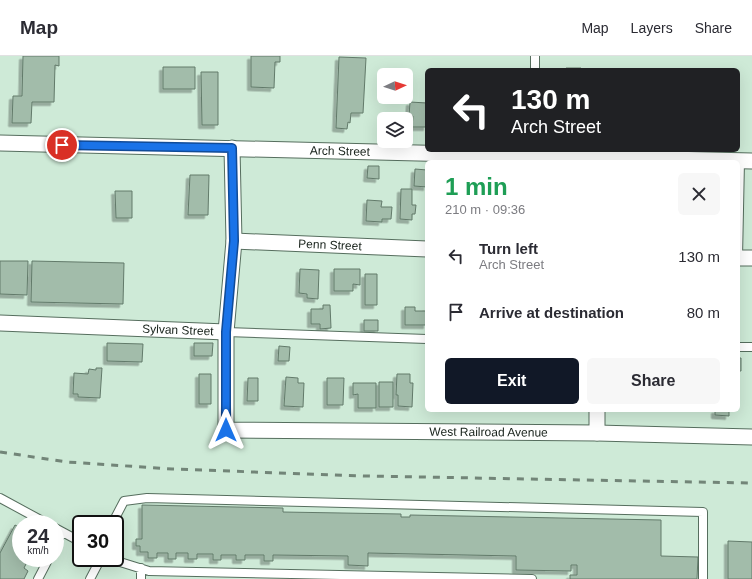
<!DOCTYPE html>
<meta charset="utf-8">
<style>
:root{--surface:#fff;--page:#f7f7f7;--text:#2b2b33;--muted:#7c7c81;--line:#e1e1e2;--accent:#111827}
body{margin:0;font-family:Helvetica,sans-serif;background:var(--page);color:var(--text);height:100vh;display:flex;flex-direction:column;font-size:15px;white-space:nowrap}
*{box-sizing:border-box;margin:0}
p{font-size:13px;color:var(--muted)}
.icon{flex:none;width:22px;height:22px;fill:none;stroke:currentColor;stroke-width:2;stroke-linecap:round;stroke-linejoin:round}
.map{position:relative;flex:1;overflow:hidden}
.details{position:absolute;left:425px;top:104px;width:315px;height:252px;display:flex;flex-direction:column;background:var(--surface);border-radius:6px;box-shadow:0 4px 16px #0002}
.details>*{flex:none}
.hud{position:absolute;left:425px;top:12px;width:315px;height:84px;border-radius:6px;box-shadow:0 4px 16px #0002;background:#202124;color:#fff;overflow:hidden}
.needle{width:26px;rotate:86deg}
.tools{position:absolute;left:377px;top:12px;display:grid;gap:8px}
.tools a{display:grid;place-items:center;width:36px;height:36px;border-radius:6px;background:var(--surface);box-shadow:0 4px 16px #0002;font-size:20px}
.speed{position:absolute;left:12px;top:459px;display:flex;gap:8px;font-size:20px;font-weight:700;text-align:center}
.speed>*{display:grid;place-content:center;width:52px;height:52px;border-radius:50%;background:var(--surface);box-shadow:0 4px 16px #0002;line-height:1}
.speed small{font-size:10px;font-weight:400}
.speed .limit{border:2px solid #111;border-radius:6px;background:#fff;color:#111}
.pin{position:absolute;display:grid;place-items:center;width:34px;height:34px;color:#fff;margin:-17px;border:2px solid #fff;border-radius:50%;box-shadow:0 1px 4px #0007}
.me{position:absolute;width:44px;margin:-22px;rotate:0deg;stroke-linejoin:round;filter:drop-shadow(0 0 3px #0008)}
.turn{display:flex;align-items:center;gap:14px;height:84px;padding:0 20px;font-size:18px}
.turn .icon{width:52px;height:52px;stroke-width:2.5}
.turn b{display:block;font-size:28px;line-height:34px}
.round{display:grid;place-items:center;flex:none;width:42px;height:42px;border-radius:6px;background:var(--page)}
.summary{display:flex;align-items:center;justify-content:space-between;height:68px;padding:0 20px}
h1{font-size:24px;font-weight:600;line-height:30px;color:#1e9e55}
.button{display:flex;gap:8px;margin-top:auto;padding:8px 20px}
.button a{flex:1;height:46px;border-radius:6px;background:var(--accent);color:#fff;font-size:16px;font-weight:600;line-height:46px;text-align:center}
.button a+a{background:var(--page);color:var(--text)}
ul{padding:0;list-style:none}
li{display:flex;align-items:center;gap:12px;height:56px;padding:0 20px}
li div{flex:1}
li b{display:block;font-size:15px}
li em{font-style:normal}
header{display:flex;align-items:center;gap:24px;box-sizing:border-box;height:56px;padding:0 20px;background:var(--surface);border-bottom:1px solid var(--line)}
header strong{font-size:19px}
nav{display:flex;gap:22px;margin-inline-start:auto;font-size:14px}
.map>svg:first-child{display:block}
.building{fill:#a2bcaa;stroke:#627a6a;filter:url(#shadow)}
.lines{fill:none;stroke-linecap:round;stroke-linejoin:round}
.service-casing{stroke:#566e5e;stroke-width:10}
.minor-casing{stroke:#566e5e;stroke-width:17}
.service{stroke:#fff;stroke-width:8}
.minor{stroke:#fff;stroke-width:15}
.rail{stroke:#728578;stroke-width:3;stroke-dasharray:7 7;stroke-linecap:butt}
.route-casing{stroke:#114b97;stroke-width:10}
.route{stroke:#1a73e8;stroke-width:7}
.labels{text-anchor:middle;stroke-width:3;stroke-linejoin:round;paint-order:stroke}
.street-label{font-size:12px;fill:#17211a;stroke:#ceead7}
</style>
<header>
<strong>Map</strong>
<nav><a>Map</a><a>Layers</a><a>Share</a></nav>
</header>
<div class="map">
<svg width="752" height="523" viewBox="0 0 752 523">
<defs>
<filter id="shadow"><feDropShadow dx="-3.5" dy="3.5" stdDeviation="0" flood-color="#0004"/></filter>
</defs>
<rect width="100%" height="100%" fill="#ceead7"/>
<path class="building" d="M23 0H59V10L55 9 54 46H32L31 67H12L13 40H22Z
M251 0H280V6H275L274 32 251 31Z
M339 1 366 2 363 57H351L350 67 348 66 347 73 336 72Z
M163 11H195V33H163Z
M566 12H581V14H565Z
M201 16H218V69H202Z
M410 46 427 47V71H412L413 60H409Z
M368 110H379V123L367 122Z
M415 113 427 114V131L414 130Z
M190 119H209L208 159H188Z
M401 133H412V149H416L415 158H412V164L400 163Z
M115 135H132V162H116Z
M367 144 382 145 381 151H392L391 163H382V166L366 165Z
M0 205H28L27 239 0 238Z
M32 205 124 207 123 248 31 246Z
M300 213 319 214 318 243 307 242V238L299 237Z
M334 213H360V229L353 228V235H334Z
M365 218H377V249H365Z
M323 249H330L331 272 320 273V268H311V253H323Z
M405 251H415V255H426L427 251V269H405Z
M364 264H378V275H364Z
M107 287 143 288 142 306 107 305Z
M194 287H213L212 300H194Z
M279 290 290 291 289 305H278Z
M738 302H741V315H739V318Z
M96 312H102L100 342 78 341V338H73L74 317 88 318 89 313 96 314Z
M199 318H211V348H199Z
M397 318H410V327H413L412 351 398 350V339H396Z
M286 321 298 322V327H304L303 351 284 350Z
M248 322H258V345H247Z
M327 322H344L343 349H327Z
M379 326H393V351H379Z
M353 327H376V352H358V338L353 339Z
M715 354H729V360L715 359Z
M142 449 283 452V456L401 458V461H410V459L661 464V500L698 501 697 523H570V519H577V509H571V515L516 514V500L368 497V510L348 509V500L273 499V505H264V499H245V504H236V499H221V504H213V498H197V503H188V497H176V503H168V497H157V502H148V496H140V490H136V483H142Z
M15 469 21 472V502H36L34 505 29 502 24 512 28 515 24 523H0V497Z
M728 485 752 486V523H728Z"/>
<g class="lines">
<defs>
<path id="service" d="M535 14V0
M738 202 740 105
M226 276 427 283
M738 291H752
M0 442 48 468
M112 468 124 445 147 442 703 456V523
M55 472 81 486
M55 490 62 476
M112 502 120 506 149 515 532 523
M38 523 49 502
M90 523 101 502
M141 523V512"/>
<g id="minor">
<path id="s1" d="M0 87 752 105"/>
<path id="s2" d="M232 92 234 185 226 276V374L597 377 752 381"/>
<path id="s3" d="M234 185 427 193"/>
<path d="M738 202H752"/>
<path id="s4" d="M0 267 226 276"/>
<path d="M597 354V377"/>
</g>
</defs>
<use href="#service" class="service-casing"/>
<use href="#minor" class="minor-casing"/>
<use href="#service" class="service"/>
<use href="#minor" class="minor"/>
<path class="rail" d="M0 396 67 406 172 413 364 420 752 427"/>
</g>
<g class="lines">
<defs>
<path id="route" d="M62 89 232 92 234 185 226 276V374"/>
</defs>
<use href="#route" class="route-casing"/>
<use href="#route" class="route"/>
</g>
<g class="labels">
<g class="street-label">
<text dy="4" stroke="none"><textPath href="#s1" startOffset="340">Arch Street</textPath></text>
<text dy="4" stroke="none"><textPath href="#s3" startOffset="96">Penn Street</textPath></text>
<text dy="4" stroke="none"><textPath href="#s4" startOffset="178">Sylvan Street</textPath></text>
<text dy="4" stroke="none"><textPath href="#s2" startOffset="545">West Railroad Avenue</textPath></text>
</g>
</g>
</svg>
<div class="tools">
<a><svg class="needle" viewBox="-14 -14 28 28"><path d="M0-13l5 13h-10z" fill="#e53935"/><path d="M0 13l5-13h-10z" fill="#7c7c81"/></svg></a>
<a><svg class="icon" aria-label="layers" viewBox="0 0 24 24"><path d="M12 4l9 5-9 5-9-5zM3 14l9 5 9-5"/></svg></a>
</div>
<div class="speed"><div>24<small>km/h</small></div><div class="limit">30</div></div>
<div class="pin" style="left:62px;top:89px;background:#d93025"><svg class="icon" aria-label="arrive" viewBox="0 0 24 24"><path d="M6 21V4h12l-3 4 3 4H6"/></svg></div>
<svg class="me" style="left:226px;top:374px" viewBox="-20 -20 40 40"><path d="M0-17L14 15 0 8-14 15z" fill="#1a73e8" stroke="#fff" stroke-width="4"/></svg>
<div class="hud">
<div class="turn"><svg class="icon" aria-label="left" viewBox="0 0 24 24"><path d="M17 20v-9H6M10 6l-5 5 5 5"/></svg><div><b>130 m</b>Arch Street</div></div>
</div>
<section class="details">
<div class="summary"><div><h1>1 min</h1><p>210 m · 09:36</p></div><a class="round"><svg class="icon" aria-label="close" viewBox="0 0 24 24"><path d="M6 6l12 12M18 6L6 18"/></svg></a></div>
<ul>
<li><svg class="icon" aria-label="left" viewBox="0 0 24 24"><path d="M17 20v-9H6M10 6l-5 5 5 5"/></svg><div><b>Turn left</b><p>Arch Street</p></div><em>130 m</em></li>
<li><svg class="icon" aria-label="arrive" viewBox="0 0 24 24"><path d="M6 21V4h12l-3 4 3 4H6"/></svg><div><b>Arrive at destination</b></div><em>80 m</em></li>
</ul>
<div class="button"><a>Exit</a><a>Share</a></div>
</section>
</div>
